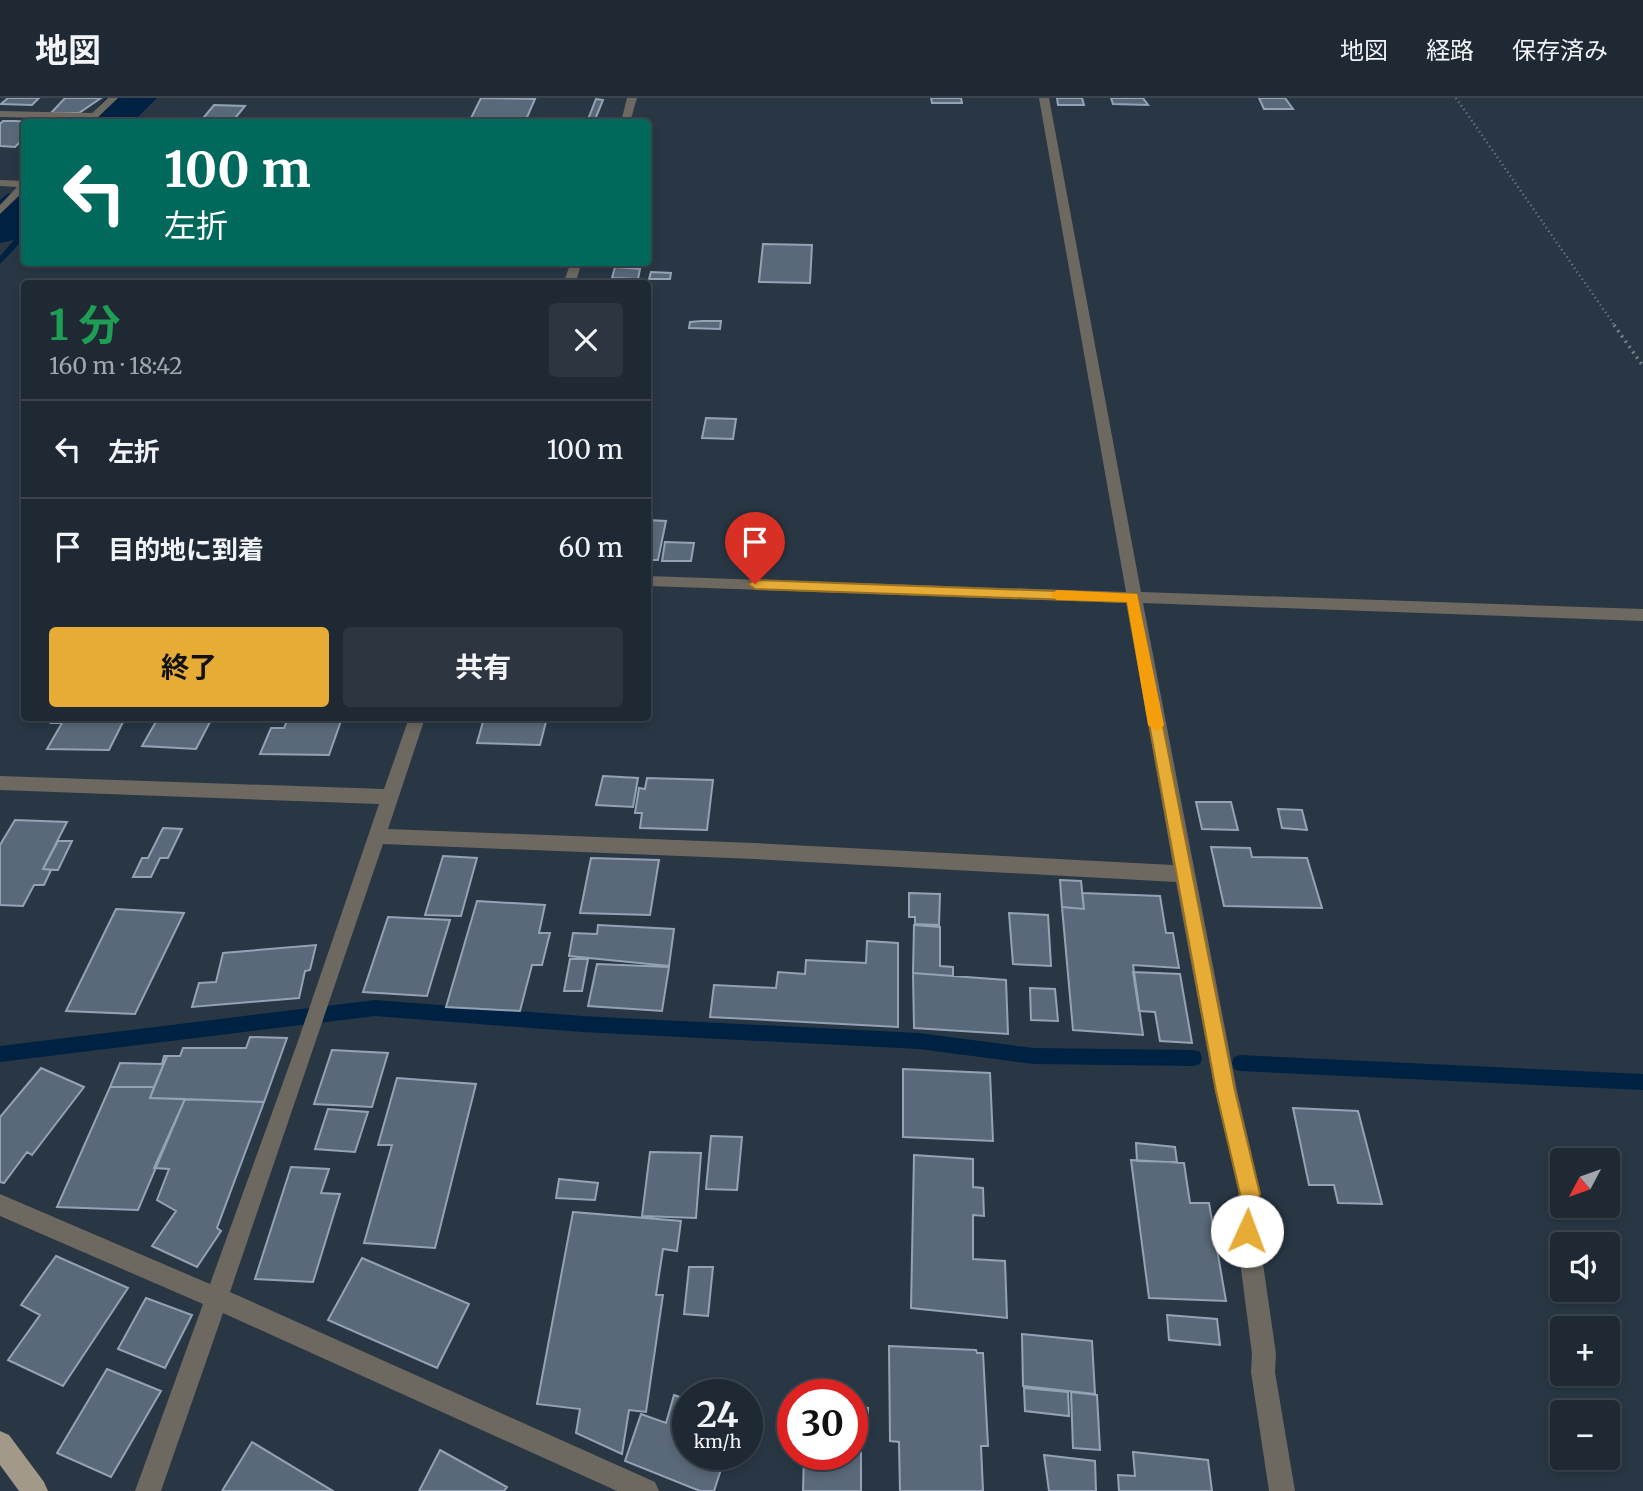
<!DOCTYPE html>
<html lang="ja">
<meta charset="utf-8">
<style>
:root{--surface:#1f2934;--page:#2c3540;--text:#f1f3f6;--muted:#a1a6ac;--line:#3c454f;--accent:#e6ac36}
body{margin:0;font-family:Merriweather,"Noto Sans JP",serif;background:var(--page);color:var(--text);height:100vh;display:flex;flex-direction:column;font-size:26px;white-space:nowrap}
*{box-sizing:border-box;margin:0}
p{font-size:23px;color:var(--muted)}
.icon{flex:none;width:38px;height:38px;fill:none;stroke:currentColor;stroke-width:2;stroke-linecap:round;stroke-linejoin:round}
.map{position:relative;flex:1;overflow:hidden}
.details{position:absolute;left:21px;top:182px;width:630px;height:441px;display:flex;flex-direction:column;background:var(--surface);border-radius:7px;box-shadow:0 4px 10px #0003,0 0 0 2px var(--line)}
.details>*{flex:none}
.hud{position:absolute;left:21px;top:21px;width:630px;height:147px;border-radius:7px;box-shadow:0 4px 10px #0003,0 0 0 2px var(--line);background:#00695c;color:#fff;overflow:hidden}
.needle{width:46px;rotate:229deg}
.tools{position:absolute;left:1550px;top:1050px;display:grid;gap:14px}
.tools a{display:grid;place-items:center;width:70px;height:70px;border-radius:7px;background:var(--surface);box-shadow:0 4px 10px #0003,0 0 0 2px var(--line);font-size:35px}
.speed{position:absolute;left:672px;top:1281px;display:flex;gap:14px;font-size:35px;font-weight:700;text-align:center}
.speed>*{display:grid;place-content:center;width:91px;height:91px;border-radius:50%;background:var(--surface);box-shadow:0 4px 10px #0003,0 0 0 2px var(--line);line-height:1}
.speed small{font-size:18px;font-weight:400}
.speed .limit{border:10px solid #d22;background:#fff;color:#111}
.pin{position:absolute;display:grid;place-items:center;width:60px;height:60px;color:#fff;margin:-72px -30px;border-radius:50% 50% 50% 0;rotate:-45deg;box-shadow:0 0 7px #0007}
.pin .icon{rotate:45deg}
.me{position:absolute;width:77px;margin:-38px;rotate:2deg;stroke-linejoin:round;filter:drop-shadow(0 0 5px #0008)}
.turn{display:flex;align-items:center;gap:24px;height:147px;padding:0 28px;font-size:32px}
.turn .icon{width:91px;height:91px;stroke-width:2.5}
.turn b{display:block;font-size:49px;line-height:60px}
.round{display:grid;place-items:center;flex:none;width:74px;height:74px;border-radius:7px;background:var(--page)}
.headline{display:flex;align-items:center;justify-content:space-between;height:119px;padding:0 28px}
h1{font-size:42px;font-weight:700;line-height:52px;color:#1e9e55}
.primary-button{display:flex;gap:14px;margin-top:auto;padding:14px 28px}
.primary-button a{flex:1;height:80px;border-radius:7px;background:var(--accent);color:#111;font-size:28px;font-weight:700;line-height:80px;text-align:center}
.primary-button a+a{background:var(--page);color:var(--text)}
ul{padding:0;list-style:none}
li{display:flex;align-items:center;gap:21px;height:98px;padding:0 28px;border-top:2px solid var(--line)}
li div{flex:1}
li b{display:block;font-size:26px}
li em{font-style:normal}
header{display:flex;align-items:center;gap:42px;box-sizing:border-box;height:98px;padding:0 35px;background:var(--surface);border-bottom:2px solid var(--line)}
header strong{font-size:33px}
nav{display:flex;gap:38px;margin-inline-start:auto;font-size:24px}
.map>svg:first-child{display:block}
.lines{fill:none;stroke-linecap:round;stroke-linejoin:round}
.stream{fill:#002242;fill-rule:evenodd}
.river{fill:#002242;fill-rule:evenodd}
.building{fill:#5a6979;stroke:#93a3b5;stroke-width:2}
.path-far1{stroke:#75818d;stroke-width:2.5;stroke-dasharray:1 3.5;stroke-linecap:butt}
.path{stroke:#75818d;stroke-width:3.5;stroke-dasharray:2 4.5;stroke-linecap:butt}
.minor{fill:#6d6860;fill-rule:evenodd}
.major{fill:#a39988;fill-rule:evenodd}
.route{fill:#e6ac36;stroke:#967023;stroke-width:2}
.slow{fill:#f59e0b}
</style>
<header>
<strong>地図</strong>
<nav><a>地図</a><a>経路</a><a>保存済み</a></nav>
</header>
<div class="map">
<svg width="1643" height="1393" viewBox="0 0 1643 1393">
<rect width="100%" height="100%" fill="#293745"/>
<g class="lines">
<path class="stream" d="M149 0H157L133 24H126Z
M21 134H24V141L0 166V158Z
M375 902 582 918 919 935 1034 950 1194 952 1200 954 1202 960 1200 966 1194 968 1034 966 919 951 582 934 375 918 0 964V948Z
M1240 957 1643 976V992L1240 973 1234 971 1232 965 1234 959Z"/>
<path class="river" d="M106 0H151L130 24H84Z
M24 92V133L18 141 0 145V102L7 96Z"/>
</g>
<path class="building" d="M8 0H39L32 7 1 6Z
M65 0H101L79 15H51Z
M481 0 535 1 525 24H469Z
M931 0H961L962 5H932Z
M1057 0H1082L1084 7H1058Z
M1111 0H1143L1148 7 1113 6Z
M1259 0H1285L1293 11H1264Z
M596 1 603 2 594 24H587Z
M214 7 245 8 232 24H200Z
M3 23H14L36 24H24V40L15 49 0 48V26Z
M763 146 812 147 810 185 759 184Z
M615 169 640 171 638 181 612 180Z
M651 174 671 175 670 181H649Z
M702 223H721L720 231 689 230 690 224Z
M706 320 736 321 733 341 702 340Z
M648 422 666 423 658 462H648Z
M665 444 694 445 691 463H662Z
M54 620H125L109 652 47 651 62 625H51Z
M158 620H212L196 651 142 648Z
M288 620H342L329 657 260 656 271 630H284Z
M484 620H547L540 647 477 645Z
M603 678 638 680 633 709 596 707Z
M647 680 713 682 707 732 640 730 642 715H635L639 690 645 691Z
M1196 704H1231L1238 732 1202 731Z
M1278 711 1302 712 1307 732 1282 730Z
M15 722 67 724 43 771 51 772 44 787H34L23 808 0 807V747Z
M163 730 182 731 168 760H160L151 779H133L142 760H148Z
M58 743H72L58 772 43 771Z
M1211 749 1250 750 1252 759 1307 760 1322 810 1224 808Z
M443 758 477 760 461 818 425 817Z
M591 760 659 762 650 817 580 815Z
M1060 782 1081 783 1084 811 1062 809Z
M909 795 940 796 939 827 915 826V819H909Z
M1082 795 1160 798 1166 835H1173L1179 870 1133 867 1143 937 1073 932 1062 809 1084 811Z
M477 803 545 807 539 835H550L542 867H532L520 913 446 909Z
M116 811 184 815 135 916 66 913Z
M1009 815 1048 817 1051 868 1013 866Z
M388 819 450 822 427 898 363 894Z
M598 827 674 831 669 868 569 858 573 835 597 836Z
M914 827 940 829V868L953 869V878L913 875Z
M867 843 898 845V929L710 919 714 887 776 890 778 874 805 876 806 862 866 865Z
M316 847 310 872 305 873 299 900 192 909 199 885 216 884 223 855Z
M570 861H588L582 893H564Z
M597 866 669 869 662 913 588 908Z
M1133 874 1180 876 1192 945 1160 943 1155 914 1139 913Z
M913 875 1006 882 1008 936 914 930Z
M1030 890 1055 891 1058 923 1031 922Z
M250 939 287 940 264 1004 150 1000 167 958H180L183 950H246Z
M332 952 388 955 372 1009 314 1006Z
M164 958H167L154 989H110L120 965 162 966Z
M41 970 84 989 32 1057 27 1054 4 1085 0 1084V1019Z
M903 971 990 975 993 1043 903 1039Z
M397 980 476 986 435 1150 364 1145 392 1047H378Z
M110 989H154L150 1000 185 1001 138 1112 57 1109Z
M185 1001 264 1004 217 1130 221 1133 197 1169 152 1148 176 1113 157 1102 169 1071 154 1070Z
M1293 1010 1358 1013 1382 1106 1338 1105 1334 1087H1309Z
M328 1011 368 1014 355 1054 315 1051Z
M711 1038 742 1039 737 1092 706 1091Z
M1136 1045 1175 1049 1177 1064 1137 1063Z
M650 1054 701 1055 696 1120 642 1118Z
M914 1057 973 1061V1089L983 1090 984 1118 973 1117V1161L1005 1163 1007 1220 911 1210Z
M1131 1062 1184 1065 1190 1105H1209L1226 1203 1149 1200Z
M291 1069 329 1071 321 1095 340 1096 313 1184 255 1181Z
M559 1081 598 1085 595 1102 556 1100Z
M573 1114 681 1123 677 1153 663 1151 656 1197H663L646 1314 629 1312 622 1356 576 1335 580 1311 537 1306Z
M56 1158 128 1190 63 1288 8 1262 40 1217 21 1207Z
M362 1160 469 1206 437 1270 328 1222Z
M689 1169H713L708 1218 684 1216Z
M146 1200 192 1217 165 1270 118 1251Z
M1167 1217 1217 1221 1220 1247 1169 1242Z
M1022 1236 1092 1243 1095 1296 1023 1288Z
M889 1248 976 1252 977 1255H983L988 1348H981L983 1393H900L899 1344 890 1343Z
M107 1271 161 1293 111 1379 57 1355Z
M1024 1290 1068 1294 1069 1318 1025 1313Z
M1071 1294 1097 1297 1100 1352 1073 1350Z
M674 1297 688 1302V1356H726L714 1393H700L625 1363 641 1316 666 1325Z
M858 1309 868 1310V1325L857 1323Z
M852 1331H861V1393H803L804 1356H852Z
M252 1344 333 1393H222Z
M440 1352 507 1389 504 1393H419Z
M1133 1354 1208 1362 1212 1393H1119L1118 1377 1135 1378Z
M1044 1357 1095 1363 1096 1393H1049Z"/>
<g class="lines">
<path class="path-far1" d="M1456 0 1615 228"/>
<path class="path" d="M1614 227 1643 268"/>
<path class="minor" d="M108 0H118L93 24H84L86 21 0 19V13L92 15Z
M627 0H637L630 24H621Z
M1039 0H1049L1141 494 1643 511V523L1143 505 1237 993 1261 1096 1255 1110 1276 1256 1275 1274 1295 1393H1269L1251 1274 1252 1256 1233 1109 1239 1095 1215 993 1176 784 754 761 383 746 230 1194 655 1384 659 1393H617L223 1215 161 1393H135L203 1206 0 1118V1096L210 1186 298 943 379 706 0 692V678L384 691 409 620H425L388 731 754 745 1173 767 1127 505 648 488V478L1126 494Z
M0 82 24 83V93L0 116V107L17 89 0 88Z
M571 164H582L575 186H563Z"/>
<path class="major" d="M0 1333 9 1337 44 1384 48 1393H19L0 1367Z"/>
</g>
<path class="route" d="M755 482 1137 496 1235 993 1260 1096C1252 1116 1261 1125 1255 1141L1247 1144 1240 1141C1234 1125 1233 1111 1240 1096L1216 993 1127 504 755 491 748 486Z"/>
<path class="slow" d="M1057 492 1137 496 1164 627 1161 631 1156 633 1148 627 1127 504 1057 502 1050 497Z"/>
</svg>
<div class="tools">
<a><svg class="needle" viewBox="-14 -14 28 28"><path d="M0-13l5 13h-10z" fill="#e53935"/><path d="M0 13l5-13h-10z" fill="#a1a6ac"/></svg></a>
<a><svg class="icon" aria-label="sound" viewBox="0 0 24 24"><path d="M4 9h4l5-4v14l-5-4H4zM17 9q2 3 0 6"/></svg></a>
<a>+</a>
<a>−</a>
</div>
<div class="speed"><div>24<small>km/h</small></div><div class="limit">30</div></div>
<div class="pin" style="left:755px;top:486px;background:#d93025"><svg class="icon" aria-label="arrive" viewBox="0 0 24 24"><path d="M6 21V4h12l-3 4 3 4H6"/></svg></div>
<svg class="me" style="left:1247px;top:1133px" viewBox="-20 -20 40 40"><circle r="19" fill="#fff"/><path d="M0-13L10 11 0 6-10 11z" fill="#e6ac36"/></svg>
<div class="hud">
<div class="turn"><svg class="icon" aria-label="left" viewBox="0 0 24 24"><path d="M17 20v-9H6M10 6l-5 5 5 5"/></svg><div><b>100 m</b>左折</div></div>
</div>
<section class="details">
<div class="headline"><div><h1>1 分</h1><p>160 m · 18:42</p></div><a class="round"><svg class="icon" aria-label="close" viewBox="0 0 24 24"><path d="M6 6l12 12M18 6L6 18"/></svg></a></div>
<ul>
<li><svg class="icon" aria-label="left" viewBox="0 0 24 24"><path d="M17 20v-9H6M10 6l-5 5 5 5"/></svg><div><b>左折</b></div><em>100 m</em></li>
<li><svg class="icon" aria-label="arrive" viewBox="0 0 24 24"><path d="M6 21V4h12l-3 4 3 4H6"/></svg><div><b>目的地に到着</b></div><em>60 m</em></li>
</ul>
<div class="primary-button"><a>終了</a><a>共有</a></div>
</section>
</div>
